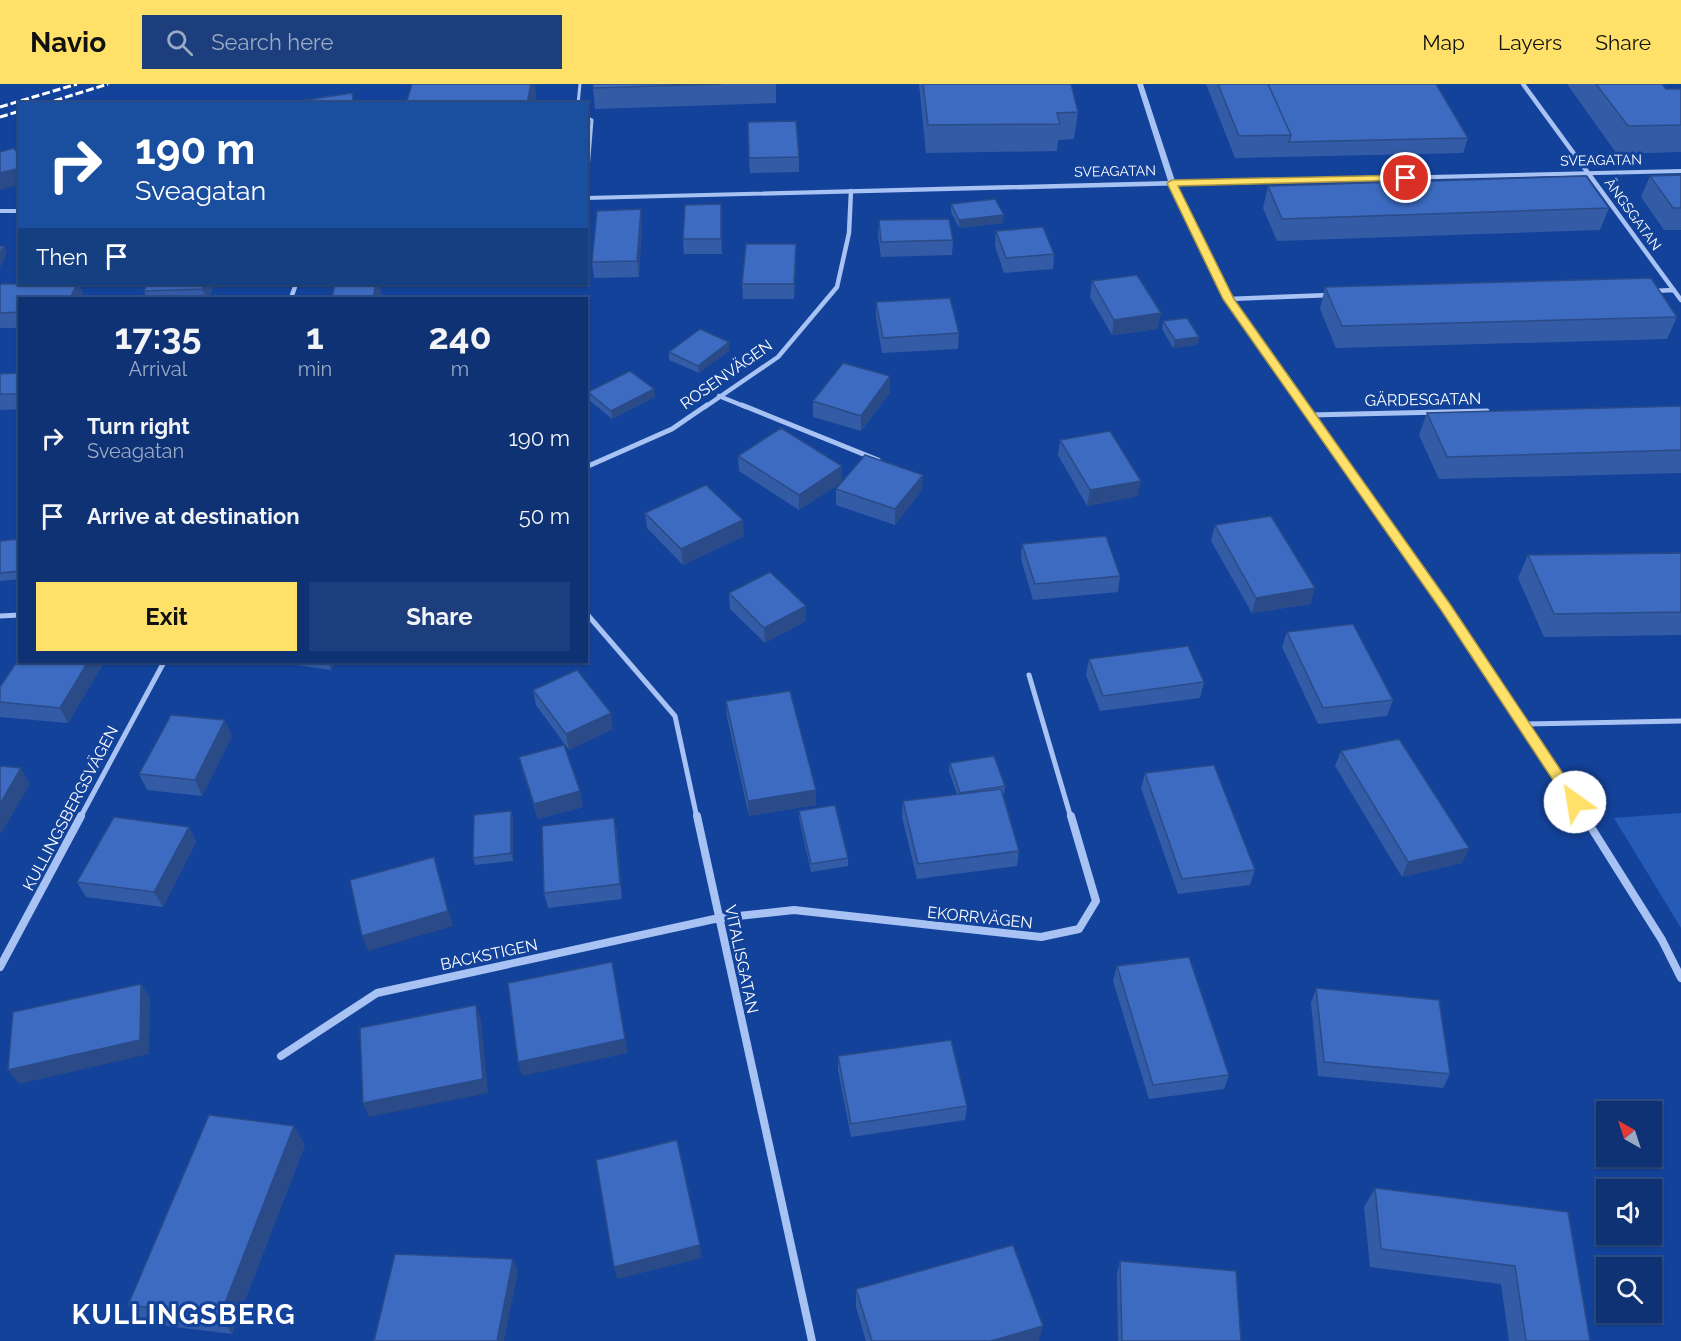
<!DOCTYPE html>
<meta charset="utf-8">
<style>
:root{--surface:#0e3274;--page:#1c3e7c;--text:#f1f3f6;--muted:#9baac5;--line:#2e4d86;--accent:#ffe169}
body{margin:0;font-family:Raleway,sans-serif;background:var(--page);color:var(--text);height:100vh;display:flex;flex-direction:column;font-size:22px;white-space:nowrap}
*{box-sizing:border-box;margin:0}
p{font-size:20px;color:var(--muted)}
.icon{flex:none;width:33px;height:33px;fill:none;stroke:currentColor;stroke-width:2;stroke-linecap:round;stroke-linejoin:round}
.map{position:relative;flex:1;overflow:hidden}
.drawer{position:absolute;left:18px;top:213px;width:570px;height:366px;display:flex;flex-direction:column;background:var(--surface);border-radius:0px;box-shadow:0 2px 4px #0004,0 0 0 2px var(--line)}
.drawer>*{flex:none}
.banner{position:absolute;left:18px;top:18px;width:570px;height:183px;border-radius:0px;box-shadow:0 2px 4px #0004,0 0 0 2px var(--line);background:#1a4fa0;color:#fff;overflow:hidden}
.needle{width:39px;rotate:321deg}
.fabs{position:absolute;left:1596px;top:1017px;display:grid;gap:12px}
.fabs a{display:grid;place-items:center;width:66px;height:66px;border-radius:0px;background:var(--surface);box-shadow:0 2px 4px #0004,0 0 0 2px var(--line);font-size:30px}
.pin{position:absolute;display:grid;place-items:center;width:51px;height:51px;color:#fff;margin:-26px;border:3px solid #fff;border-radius:50%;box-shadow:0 2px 6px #0007}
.me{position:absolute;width:66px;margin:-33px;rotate:328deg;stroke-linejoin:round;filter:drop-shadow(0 0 4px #0008)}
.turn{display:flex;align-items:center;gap:21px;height:126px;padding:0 18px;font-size:27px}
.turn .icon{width:78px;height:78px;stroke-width:2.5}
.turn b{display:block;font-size:42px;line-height:51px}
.then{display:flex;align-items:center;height:57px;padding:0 18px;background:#0003;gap:12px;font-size:22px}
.eta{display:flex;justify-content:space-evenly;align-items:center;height:102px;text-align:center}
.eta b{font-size:36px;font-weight:700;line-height:42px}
.button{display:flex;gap:12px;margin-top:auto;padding:12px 18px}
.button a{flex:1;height:69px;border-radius:0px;background:var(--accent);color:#111;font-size:24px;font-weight:700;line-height:69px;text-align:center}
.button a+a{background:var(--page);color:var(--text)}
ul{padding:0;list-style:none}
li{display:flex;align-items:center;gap:18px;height:78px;padding:0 18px}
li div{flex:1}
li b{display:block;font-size:22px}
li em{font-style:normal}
header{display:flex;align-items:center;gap:36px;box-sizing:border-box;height:84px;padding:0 30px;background:var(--accent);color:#111}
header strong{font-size:28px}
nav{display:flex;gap:33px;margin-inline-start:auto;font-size:21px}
.search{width:420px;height:54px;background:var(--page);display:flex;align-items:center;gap:15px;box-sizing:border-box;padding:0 21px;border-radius:0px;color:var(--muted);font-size:22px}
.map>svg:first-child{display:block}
.green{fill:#265bb8}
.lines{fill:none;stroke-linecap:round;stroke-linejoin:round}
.service{stroke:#a7c2f3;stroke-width:3}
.minor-far2{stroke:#a7c2f3;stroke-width:4.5}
.minor-far1{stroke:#a7c2f3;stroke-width:5}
.minor{stroke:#a7c2f3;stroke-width:8}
.tertiary{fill:#a7c2f3;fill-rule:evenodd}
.rail{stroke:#fff;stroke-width:3;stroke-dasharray:8 3;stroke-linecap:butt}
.wall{fill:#345ca6}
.shaded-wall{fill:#2a4b87}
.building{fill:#3c6bc1;stroke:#2a4b87;stroke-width:1.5}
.route{fill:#ffe169;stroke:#a69244;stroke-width:1.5}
.labels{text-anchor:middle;stroke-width:6;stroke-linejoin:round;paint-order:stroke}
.far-street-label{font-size:14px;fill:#fff;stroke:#13429a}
.street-label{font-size:16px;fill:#fff;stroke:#13429a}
.near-district-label{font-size:27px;font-weight:bold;letter-spacing:1.5px;fill:#fff;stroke:#13429a}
</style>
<header>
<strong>Navio</strong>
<div class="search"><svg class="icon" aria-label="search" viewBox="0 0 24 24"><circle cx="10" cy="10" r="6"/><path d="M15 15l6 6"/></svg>Search here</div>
<nav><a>Map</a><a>Layers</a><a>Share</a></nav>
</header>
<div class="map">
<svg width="1681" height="1257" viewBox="0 0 1681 1257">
<rect width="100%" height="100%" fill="#13429a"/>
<path class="green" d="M1681 729V844L1614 734Z"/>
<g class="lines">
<path class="service" d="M578 20 580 0
M586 33 592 36 586 111"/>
<path class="minor-far2" d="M1523 0 1681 216
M1172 99 1229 215 1304 323
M1652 207 1674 206
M291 214 296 200
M1229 215 1330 211
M719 312 746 323
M705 323 778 273 837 203 849 149 851 107"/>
<path class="minor-far1" d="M742 321 878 376
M1303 321 1526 640 1585 734
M1310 331 1487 327
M586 383 672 345 707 321
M586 529 675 632 697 734
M0 532 20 531
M1029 591 1071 734
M1526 640 1681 637
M80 734 164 578"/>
<path class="minor" d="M697 732 812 1257
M1584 732 1662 856 1681 894
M0 883 81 732
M281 972 377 909 719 834 794 826 1041 853 1079 845 1096 817 1071 732"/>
<path class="tertiary" d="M1137 0H1143L1175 97 1681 85V89L586 116V112L1168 97Z
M0 125H20V129H0Z"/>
<path class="rail" d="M44 20 108 0
M0 23 77 0
M0 33 20 27"/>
</g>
<path class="wall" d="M593 0H776V19L595 25 593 4Z
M919 0H1071L1078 28 1074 55 1058 56 1057 67 926 69Z
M1206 0H1436L1468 54 1463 69 1235 74Z
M1567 0H1662L1666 5H1681V68L1617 70Z
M799 73V88L750 89 749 74Z
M1681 91V146H1664L1641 113 1650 92Z
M1268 102 1609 124 1600 146 1277 157 1263 124Z
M951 120 1003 139 959 144 951 128Z
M722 135V170H684L683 155Z
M879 136 953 156 952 171 881 173 878 151Z
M642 140 639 193 594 194 592 178Z
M996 147 1054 170 1053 185 1004 189 995 162Z
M796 176 794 215H743L742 200Z
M1092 197 1158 245 1112 251 1090 213Z
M0 200 84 213 20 214V244H0Z
M214 200 209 214H147L144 207Z
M1325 203 1677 233 1667 255 1336 264 1320 225Z
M876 218 959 249 958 265 882 269 876 233Z
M1163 237 1199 253 1197 261 1173 264 1162 245Z
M730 266 699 289 669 276V268Z
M20 289V325L0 326V290Z
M588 308 655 313 612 335 589 316Z
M890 308 861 347 813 333V317Z
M1681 322V389L1439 395 1419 351 1427 329Z
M1060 356 1138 412 1087 422 1058 371Z
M738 372 842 382V398L799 426 739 387Z
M836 405 922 406 895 441 836 421Z
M645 429 744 452 683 481 647 444Z
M1215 441 1315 504 1310 520 1252 529 1211 457Z
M20 455V495L0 497V457Z
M1022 460 1120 492 1118 508 1033 516 1021 475Z
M1681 469V551L1544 553 1518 494 1528 471Z
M729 509 806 522V537L765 559 730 525Z
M1287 548 1393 616 1387 632 1318 640 1282 563Z
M1089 575 1204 598 1200 614 1100 627 1086 591Z
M275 578H336L331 586Z
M103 580 68 639 0 633V603Z
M533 606 613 645 569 666 536 621Z
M726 617 816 706V721L749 732 727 633Z
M232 652 202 712 147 706 139 690Z
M1341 667 1469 764 1462 779 1402 793 1335 682Z
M519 673 580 707 583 723 538 735 523 688Z
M950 679 1005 702 1004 710H1003L1019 767 1017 782 917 795 902 733 903 717 957 710 949 687Z
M1145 689 1255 786 1250 801 1178 810 1141 704Z
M511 727 513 735V777L475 781 473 774Z
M799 727 848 774V782L811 788 799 734Z
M614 734 617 749 622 815 548 824 544 809Z
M189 743 196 758 163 823 86 813 77 798Z
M1117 882 1229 991 1224 1005 1149 1015 1113 897Z
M1316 904 1450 990 1443 1004 1318 992 1311 919Z
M838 972 967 1022 965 1036 851 1053 838 986Z
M305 1061 232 1250 143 1239 128 1221Z
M1375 1104 1568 1128 1590 1257H1509L1501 1200 1370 1183 1364 1123Z
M1120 1177 1241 1257H1118L1117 1190Z
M856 1205 1039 1257H866L856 1223Z"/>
<path class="shaded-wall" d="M531 0H535L536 9 535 20H527Z
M20 84V100L0 106V89Z
M721 120 722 135V170L721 155Z
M641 125 642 140 639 193 637 177Z
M1004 131 1003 139 959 144V136Z
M796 160V176L794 215V200Z
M4 162 7 169 0 184V170Z
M77 200H79L84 213 83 214H70Z
M204 200H214L209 214H206L202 205Z
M376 200H380L381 206 380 214H373Z
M1161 229 1158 245 1112 251 1114 236Z
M1199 253 1197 261 1173 264 1175 256Z
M729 258 730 266 699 289 698 282Z
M890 292V308L861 347V332Z
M654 305 655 313 612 335 611 327Z
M842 382V398L799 426V411Z
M923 391 922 406 895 441V425Z
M1141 397 1138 412 1087 422 1090 406Z
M743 436 744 452 683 481 681 465Z
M1315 504 1310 520 1252 529 1256 514Z
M806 522V537L765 559 764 544Z
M88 578H102L103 580 68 639 60 624Z
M328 578H336L331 586Z
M611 629 613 645 569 666 566 650Z
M225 636 232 652 202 712 195 696Z
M21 684 30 700 1 750 0 748V720Z
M816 706V721L749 732 748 717Z
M580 707 583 723 538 735 534 720Z
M511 727 513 735V777L511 769Z
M614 734 617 749 622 815 620 800Z
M189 743 196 758 163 823 154 808Z
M1469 764 1462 779 1402 793 1408 778Z
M434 773 453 842 368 867 362 852Z
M612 878 628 969 522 992 518 978Z
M141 900 150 914 149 970 19 1000 8 986Z
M476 921 481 935 488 1009 369 1033 363 1019Z
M294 1042 305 1061 232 1250 220 1232Z
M700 1161 702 1174 617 1195 614 1183Z
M513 1175 518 1188 504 1257H497Z
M1043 1242 1039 1257H991Z"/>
<path class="building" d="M412 0H531L527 20H406Z
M593 0H722L593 4Z
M923 0H1071L1078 28 1057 29 1060 40 928 41Z
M1218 0H1268L1291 51 1239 52Z
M1268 0H1436L1468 54 1289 58 1291 51Z
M1596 0H1662L1666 5H1681V41L1628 42Z
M352 9 354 20H293V18Z
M796 37 799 73 749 74 748 38Z
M14 64 20 72V84L0 89V68Z
M1681 91V124H1673L1650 92Z
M1586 92 1609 124 1282 135 1268 102Z
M995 115 1004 131 959 136 951 120Z
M721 120V155H683L685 121Z
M641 125 637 177 592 178 597 127Z
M949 135 953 156 881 158 879 136Z
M1043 143 1054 170 1006 174 996 147Z
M746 160H796L794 200H742Z
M0 162H4L0 170Z
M1137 191 1161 229 1114 236 1092 197Z
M1651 194 1677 233 1342 242 1325 203Z
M0 200H77L70 214H20V228L0 229Z
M147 200H204L202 205 144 207Z
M335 200H376L373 214H332Z
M950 214 959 249 883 254 876 218Z
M1187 234 1199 253 1175 256 1163 237Z
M700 245 729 258 698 282 669 268Z
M843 279 890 292 861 332 813 317Z
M630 287 654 305 611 327 588 308Z
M20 289V310H0V290Z
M1681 322V366L1447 373 1427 329Z
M781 344 842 382 799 411 738 372Z
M1110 347 1141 397 1090 406 1060 356Z
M865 371 923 391 895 425 836 405Z
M706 401 743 436 681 465 645 429Z
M1271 432 1315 504 1256 514 1215 441Z
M1106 452 1120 492 1035 500 1022 460Z
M20 455V487L0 489V457Z
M1681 469V528L1554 530 1528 471Z
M770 488 806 522 764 544 729 509Z
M1353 540 1393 616 1323 624 1287 548Z
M1188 562 1204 598 1103 612 1089 575Z
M20 573V578H88L60 624 0 618V603Z
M577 586 611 629 566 650 533 606Z
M790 607 816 706 748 717 726 617Z
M171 631 225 636 195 696 139 690Z
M1399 655 1469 764 1408 778 1341 667Z
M564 661 580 707 534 720 519 673Z
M994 672 1005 702 960 709 950 679Z
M1214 681 1255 786 1182 795 1145 689Z
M0 682 21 684 0 720Z
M1001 705 1019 767 918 780 903 717Z
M835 721 848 774 811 780 799 727Z
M511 727V769L473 774 474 731Z
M114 733 189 743 154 808 77 798Z
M614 734 620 800 544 809 542 742Z
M434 773 448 827 362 852 350 796Z
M1189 873 1229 991 1153 1001 1117 882Z
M612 878 625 955 518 978 508 899Z
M141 900 140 956 8 986 13 928Z
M1316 904 1439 916 1450 990 1324 978Z
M476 921 483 995 363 1019 360 944Z
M951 956 967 1022 851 1040 838 972Z
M209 1031 294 1042 220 1232 128 1221Z
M677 1056 700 1161 614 1183 596 1076Z
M1375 1104 1568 1128 1590 1257H1526L1515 1182 1381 1165Z
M1013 1161 1043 1242 991 1257H872L856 1205Z
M395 1170 513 1175 497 1257H374Z
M1120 1177 1236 1187 1241 1257H1122Z"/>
<path class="route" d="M1406 91 1410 92V96L1178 102 1234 215 1450 520 1580 715V722H1570L1441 526 1223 215 1167 99 1172 96Z"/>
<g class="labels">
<g class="far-street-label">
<text transform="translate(1601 76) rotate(-1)" y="5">SVEAGATAN</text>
<text transform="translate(1115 87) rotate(-1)" y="5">SVEAGATAN</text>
<text transform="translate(1633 130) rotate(54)" y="5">ÄNGSGATAN</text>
</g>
<g class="street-label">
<text transform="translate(726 290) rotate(-35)" y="6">ROSENVÄGEN</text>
<text transform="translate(1423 315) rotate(-1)" y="6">GÄRDESGATAN</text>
<text transform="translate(70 724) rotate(-62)" y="6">KULLINGSBERGSVÄGEN</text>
<text transform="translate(980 833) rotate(6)" y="6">EKORRVÄGEN</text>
<text transform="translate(489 870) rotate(-12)" y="6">BACKSTIGEN</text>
<text transform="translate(742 875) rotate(78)" y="6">VITALISGATAN</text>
</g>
<g class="near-district-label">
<text x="184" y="1240">KULLINGSBERG</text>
</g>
</g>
</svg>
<div class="fabs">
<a><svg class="needle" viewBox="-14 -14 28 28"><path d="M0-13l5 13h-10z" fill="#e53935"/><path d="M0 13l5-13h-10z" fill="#9baac5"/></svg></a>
<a><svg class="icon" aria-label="sound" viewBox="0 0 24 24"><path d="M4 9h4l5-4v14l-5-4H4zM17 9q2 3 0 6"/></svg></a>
<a><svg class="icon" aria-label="search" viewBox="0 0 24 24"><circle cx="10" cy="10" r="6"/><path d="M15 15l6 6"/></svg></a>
</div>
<div class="pin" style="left:1406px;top:94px;background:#d93025"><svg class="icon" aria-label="arrive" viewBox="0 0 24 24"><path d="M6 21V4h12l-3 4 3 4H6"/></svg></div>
<svg class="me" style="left:1575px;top:718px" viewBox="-20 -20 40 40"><circle r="19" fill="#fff"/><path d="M0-13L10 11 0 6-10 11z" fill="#ffe169"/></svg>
<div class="banner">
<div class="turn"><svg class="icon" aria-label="right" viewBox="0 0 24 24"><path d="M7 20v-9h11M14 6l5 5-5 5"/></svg><div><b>190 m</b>Sveagatan</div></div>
<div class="then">Then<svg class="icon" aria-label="arrive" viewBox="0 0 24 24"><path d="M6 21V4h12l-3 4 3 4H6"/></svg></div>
</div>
<section class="drawer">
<div class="eta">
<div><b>17:35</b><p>Arrival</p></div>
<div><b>1</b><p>min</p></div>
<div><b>240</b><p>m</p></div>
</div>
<ul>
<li><svg class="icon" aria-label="right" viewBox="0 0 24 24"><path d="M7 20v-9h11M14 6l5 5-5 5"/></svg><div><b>Turn right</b><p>Sveagatan</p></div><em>190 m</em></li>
<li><svg class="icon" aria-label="arrive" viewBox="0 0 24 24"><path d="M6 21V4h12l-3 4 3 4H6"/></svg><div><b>Arrive at destination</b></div><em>50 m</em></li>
</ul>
<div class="button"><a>Exit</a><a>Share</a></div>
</section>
</div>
